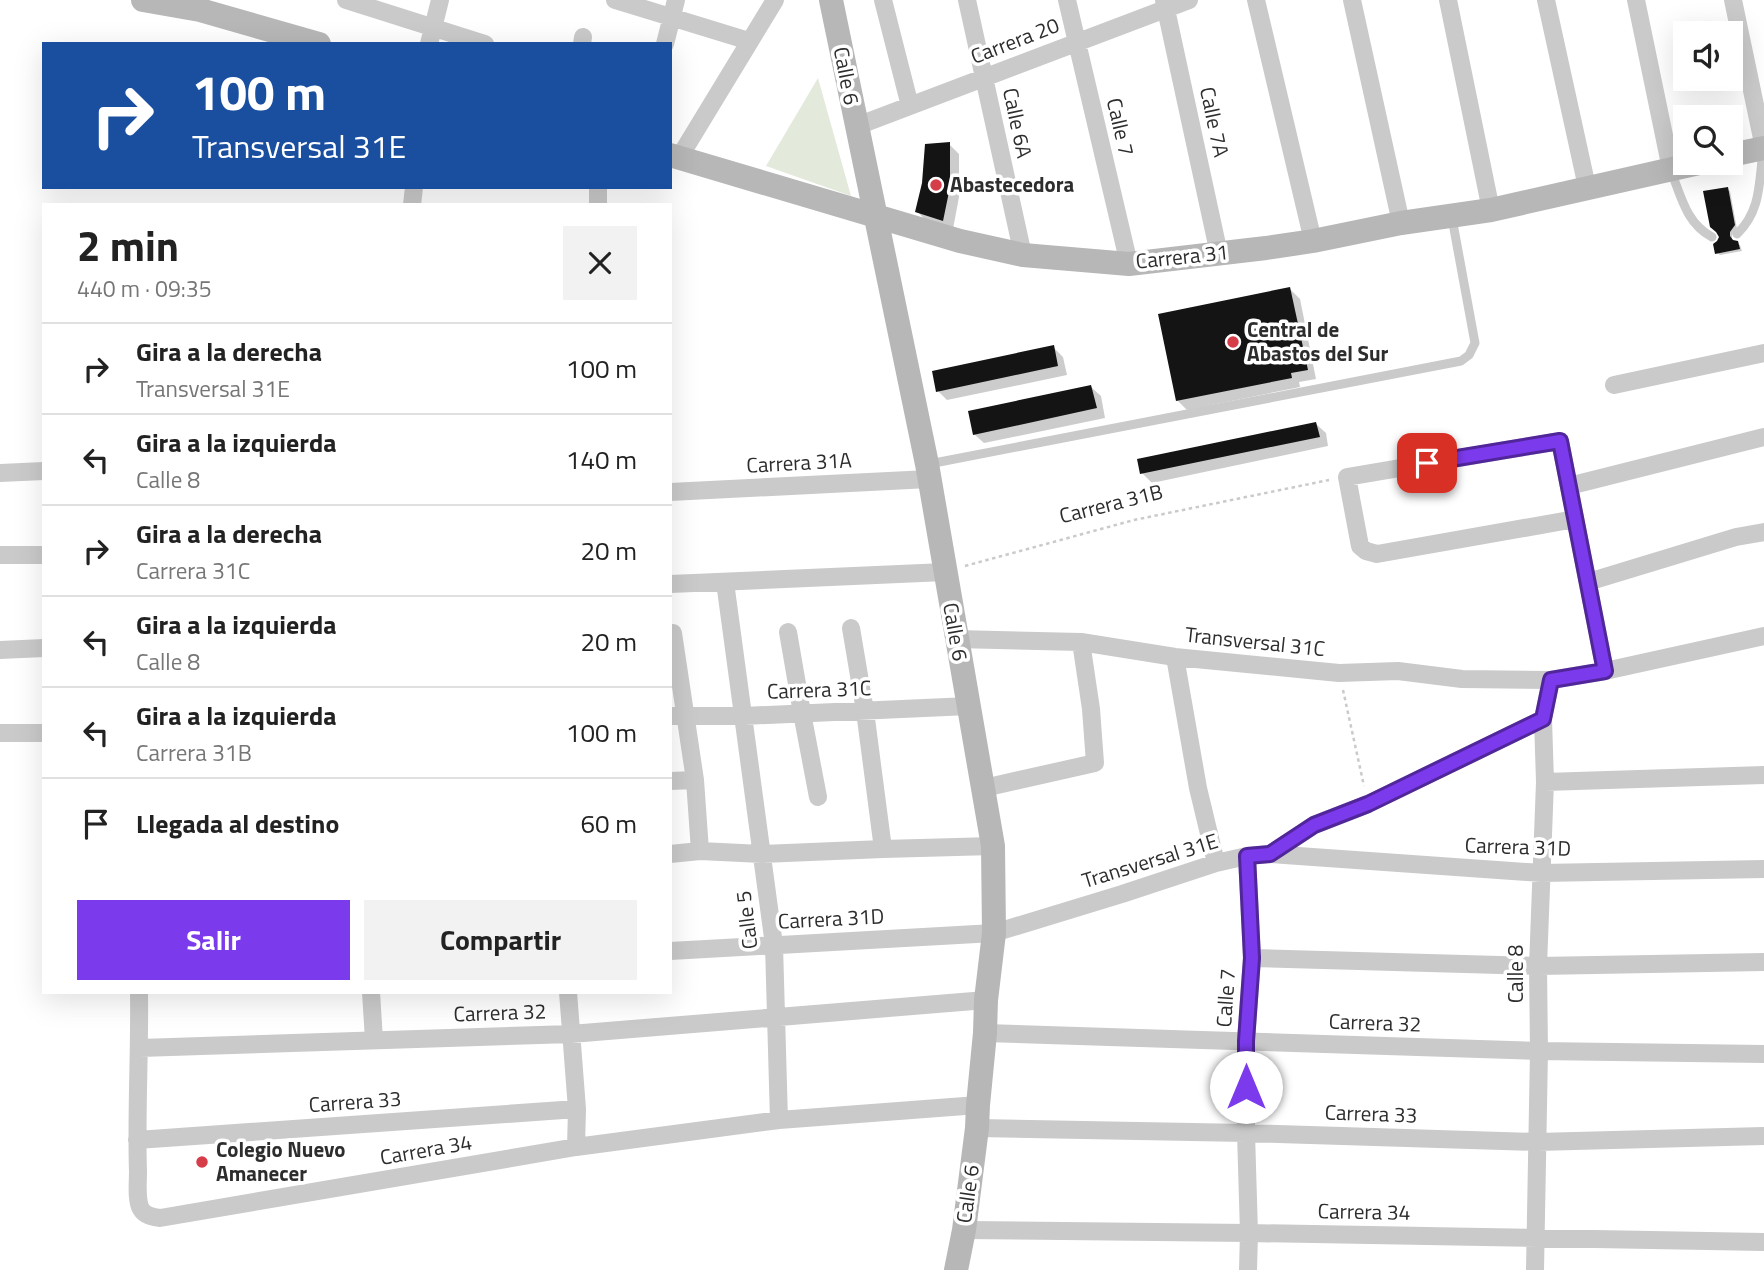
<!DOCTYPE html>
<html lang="es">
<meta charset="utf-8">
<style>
:root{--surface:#fff;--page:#f2f2f2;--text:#222;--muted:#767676;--line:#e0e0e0;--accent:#7c3aed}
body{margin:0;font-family:"Titillium Web",sans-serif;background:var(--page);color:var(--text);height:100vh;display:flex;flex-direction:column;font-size:26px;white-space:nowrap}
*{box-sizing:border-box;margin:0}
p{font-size:23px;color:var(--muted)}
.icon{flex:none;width:38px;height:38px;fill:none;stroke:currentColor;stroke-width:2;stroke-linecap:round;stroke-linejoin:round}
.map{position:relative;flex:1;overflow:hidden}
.sheet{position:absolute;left:42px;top:203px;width:630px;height:791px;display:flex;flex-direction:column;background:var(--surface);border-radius:0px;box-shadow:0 7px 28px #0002}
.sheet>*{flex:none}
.hud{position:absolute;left:42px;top:42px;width:630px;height:147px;border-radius:0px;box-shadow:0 7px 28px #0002;background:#1a4fa0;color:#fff;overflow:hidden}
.controls{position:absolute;left:1673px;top:21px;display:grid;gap:14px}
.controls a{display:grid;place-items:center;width:70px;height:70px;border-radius:0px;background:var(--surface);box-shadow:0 7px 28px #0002;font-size:35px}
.pin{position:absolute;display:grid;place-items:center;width:60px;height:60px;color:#fff;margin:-30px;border-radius:14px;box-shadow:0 4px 10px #0006}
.me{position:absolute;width:77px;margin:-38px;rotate:0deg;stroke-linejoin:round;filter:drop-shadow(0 0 5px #0008)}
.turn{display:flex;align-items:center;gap:24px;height:147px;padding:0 35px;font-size:32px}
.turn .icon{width:91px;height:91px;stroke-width:2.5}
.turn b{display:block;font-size:49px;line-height:60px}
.round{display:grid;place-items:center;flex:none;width:74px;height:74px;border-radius:0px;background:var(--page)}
.head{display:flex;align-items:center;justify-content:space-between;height:119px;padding:0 35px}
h1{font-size:42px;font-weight:700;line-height:52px}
.button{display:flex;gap:14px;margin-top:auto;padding:14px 35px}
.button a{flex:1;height:80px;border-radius:0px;background:var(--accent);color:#fff;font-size:28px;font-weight:700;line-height:80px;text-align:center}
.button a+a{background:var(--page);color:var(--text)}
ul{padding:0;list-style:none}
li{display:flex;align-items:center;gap:21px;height:91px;padding:0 35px;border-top:2px solid var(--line)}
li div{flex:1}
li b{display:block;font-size:26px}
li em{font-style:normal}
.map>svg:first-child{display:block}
.green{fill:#e3eadc}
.shadow{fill:#0003}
.building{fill:#141414}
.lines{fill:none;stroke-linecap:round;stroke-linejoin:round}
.path{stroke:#cacaca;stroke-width:2.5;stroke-dasharray:3.5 3.5;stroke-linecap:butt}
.lane{stroke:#cacaca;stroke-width:9}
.street{stroke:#cacaca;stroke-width:18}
.secondary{stroke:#b7b7b7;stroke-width:24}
.route-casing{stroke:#51269a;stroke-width:18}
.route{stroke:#7c3aed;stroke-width:12}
.poi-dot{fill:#d53e49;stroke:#fff;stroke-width:2.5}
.labels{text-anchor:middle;stroke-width:7;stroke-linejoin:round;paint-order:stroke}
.street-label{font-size:21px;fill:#2d2d2d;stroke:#fff}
.poi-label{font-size:21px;font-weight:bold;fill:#2d2d2d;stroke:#fff;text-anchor:start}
</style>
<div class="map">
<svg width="1764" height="1270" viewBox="0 0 1764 1270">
<rect width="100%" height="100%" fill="#fff"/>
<path class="green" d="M818 78 851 196 766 166Z"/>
<path class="shadow" d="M949 144 959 154V197L953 229 926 221 917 211Z
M1727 189 1730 191 1737 229 1732 235V240L1740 245 1742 251 1720 255 1717 253Z
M1290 289 1300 299 1316 379 1299 382 1300 387 1187 410 1177 400Z
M1053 347 1063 357 1067 375 947 400 938 391Z
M1091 387 1101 396 1105 418 984 443 974 434Z
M1316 424 1326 433 1328 446 1152 483 1142 473Z"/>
<path class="building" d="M950 142V187L943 221 915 212 922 183 925 144Z
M1728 187 1735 225 1730 232V236L1733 240 1738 241 1740 249 1715 254 1713 244 1717 241 1719 237 1716 232 1710 227 1703 191Z
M1290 287 1308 370 1291 373 1292 378 1176 401 1158 314Z
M1054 345 1058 366 936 392 932 371Z
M1091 385 1097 408 973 435 968 411Z
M1316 422 1320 437 1140 474 1137 459Z"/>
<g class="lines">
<path class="path" d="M965 566 1134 520 1329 480
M1343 690 1364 786"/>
<path class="lane" d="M1671 171C1681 196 1686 223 1712 237
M1737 234C1761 211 1759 183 1763 151
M929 464 1461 361 1469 355 1475 343 1452 218"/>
<path class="street" d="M346 0 485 44
M615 0 749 41
M883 0 910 106
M967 0 1023 255
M1067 0 1129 264
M1164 0 1219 254
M1256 0 1313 241
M1352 0 1401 223
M1448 0 1491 210
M1546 0 1587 187
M1636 0 1671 169
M1733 0 1764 148
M429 44 440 0
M582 44 583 37
M665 44 676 0
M857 126 1189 0
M679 158 775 0
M412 205 414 187
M598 205V187
M1614 385 1764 353
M0 473 44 471
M1569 486 1764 437
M670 492 929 479
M1575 519 1377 554 1366 551 1360 546 1347 477 1560 441 1605 671
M0 555H44
M725 582 774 945 779 1120
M1588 582 1736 537 1764 532
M670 584 945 572
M851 628 865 711 883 849
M788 632 802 713 818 797
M673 633 695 780 700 851
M956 639 1081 642 1175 657 1339 673 1398 671 1462 679 1551 680 1605 671 1764 636
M0 650 44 648
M1175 657 1198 788 1216 863
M670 716H744L969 706
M0 733H44
M670 781 695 780
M1545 782 1764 775
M984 788 1095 763 1091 709 1081 642
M670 854 700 851 762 854 883 849 993 846
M1270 854 1541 873 1764 869
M1247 856 1252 958 1246 1041V1133L1249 1233 1248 1270
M670 951 994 933 1122 894 1216 863 1247 856 1270 854 1314 825 1368 804 1543 719
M1252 958 1538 966 1764 962
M139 992C140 1052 136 1112 138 1172 138 1182 136 1200 141 1209 145 1216 153 1217 160 1218L576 1147 779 1120 978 1105
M371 992 374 1040
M568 992 577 1109 576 1147
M985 1033 1539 1051 1764 1054
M140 1048 571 1034 986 1000
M977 1128 1246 1133 1537 1142 1764 1136
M137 1140 577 1109
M964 1230 1249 1233 1764 1242
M1535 1270 1539 1051 1538 966 1545 782 1543 719 1551 680"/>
<path class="secondary" d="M143 0 200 10 319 44
M831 0 927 464 993 846 994 933 986 1000 985 1033 978 1105 977 1128 964 1230 956 1270
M670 155 960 241 1023 255 1129 264 1266 248 1313 241 1401 223 1491 210 1699 163
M1731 155 1764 148"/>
</g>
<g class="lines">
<defs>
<path id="route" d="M1246 1087V1041L1252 958 1247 856 1270 854 1314 825 1368 804 1543 719 1551 680 1605 671 1560 441 1427 463"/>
</defs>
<use href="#route" class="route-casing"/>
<use href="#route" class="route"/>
</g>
<g class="poi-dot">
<circle cx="936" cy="185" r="7"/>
<circle cx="1233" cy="342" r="7"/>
<circle cx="202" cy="1162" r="7"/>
</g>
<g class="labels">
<g class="street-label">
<text transform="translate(1015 41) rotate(-21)" y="7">Carrera 20</text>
<text transform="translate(846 76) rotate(79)" y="7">Calle 6</text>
<text transform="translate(1214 122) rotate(78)" y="7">Calle 7A</text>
<text transform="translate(1017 123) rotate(78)" y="7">Calle 6A</text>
<text transform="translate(1120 127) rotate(77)" y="7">Calle 7</text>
<text transform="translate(1182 257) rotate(-6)" y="7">Carrera 31</text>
<text transform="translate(799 463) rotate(-3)" y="7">Carrera 31A</text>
<text transform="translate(1111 504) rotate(-14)" y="7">Carrera 31B</text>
<text transform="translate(955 632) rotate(80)" y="7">Calle 6</text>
<text transform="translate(1255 642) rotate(6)" y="7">Transversal 31C</text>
<text transform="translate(819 690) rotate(-2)" y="7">Carrera 31C</text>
<text transform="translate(1518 847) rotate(2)" y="7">Carrera 31D</text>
<text transform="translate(1150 861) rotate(-17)" y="7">Transversal 31E</text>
<text transform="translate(831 919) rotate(-3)" y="7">Carrera 31D</text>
<text transform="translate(747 920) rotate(-97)" y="7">Calle 5</text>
<text transform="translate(1516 974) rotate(-90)" y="7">Calle 8</text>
<text transform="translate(1226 998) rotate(-86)" y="7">Calle 7</text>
<text transform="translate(500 1013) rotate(-2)" y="7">Carrera 32</text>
<text transform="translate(1375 1023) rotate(2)" y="7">Carrera 32</text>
<text transform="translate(355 1102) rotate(-4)" y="7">Carrera 33</text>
<text transform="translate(1371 1114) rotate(2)" y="7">Carrera 33</text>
<text transform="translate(426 1150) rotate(-10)" y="7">Carrera 34</text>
<text transform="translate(968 1194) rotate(-82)" y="7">Calle 6</text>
<text transform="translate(1364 1212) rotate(1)" y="7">Carrera 34</text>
</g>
<g class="poi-label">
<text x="950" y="192">Abastecedora</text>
<text x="1247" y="337">Central de<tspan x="1247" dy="24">Abastos del Sur</tspan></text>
<text x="216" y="1157">Colegio Nuevo<tspan x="216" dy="24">Amanecer</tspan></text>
</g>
</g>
</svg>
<div class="controls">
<a><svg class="icon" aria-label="sound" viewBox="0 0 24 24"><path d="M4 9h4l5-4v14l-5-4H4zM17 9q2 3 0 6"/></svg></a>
<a><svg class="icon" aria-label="search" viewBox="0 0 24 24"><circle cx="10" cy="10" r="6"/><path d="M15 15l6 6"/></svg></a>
</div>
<div class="pin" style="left:1427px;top:463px;background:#d93025"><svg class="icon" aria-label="arrive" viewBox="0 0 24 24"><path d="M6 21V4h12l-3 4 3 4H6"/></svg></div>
<svg class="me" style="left:1246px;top:1087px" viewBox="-20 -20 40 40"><circle r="19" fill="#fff"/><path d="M0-13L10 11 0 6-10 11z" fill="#7c3aed"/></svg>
<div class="hud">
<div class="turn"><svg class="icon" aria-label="right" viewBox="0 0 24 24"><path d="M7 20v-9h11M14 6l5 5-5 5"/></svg><div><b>100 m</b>Transversal 31E</div></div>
</div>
<section class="sheet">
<div class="head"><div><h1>2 min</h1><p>440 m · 09:35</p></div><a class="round"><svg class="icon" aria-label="close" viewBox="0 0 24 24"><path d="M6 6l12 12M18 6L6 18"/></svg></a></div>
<ul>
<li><svg class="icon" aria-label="right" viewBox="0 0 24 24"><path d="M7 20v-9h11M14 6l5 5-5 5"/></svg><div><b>Gira a la derecha</b><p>Transversal 31E</p></div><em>100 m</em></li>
<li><svg class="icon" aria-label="left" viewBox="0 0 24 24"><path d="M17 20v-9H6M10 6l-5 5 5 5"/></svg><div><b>Gira a la izquierda</b><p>Calle 8</p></div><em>140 m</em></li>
<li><svg class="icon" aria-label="right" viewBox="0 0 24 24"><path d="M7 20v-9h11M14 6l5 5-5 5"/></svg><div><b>Gira a la derecha</b><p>Carrera 31C</p></div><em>20 m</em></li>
<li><svg class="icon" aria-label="left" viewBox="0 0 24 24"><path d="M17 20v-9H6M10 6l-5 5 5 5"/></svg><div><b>Gira a la izquierda</b><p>Calle 8</p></div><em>20 m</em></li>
<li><svg class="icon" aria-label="left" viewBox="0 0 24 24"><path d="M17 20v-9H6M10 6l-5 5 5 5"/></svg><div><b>Gira a la izquierda</b><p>Carrera 31B</p></div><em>100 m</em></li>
<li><svg class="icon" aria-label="arrive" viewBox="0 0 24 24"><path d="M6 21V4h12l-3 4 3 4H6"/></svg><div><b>Llegada al destino</b></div><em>60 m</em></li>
</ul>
<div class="button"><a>Salir</a><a>Compartir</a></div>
</section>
</div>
